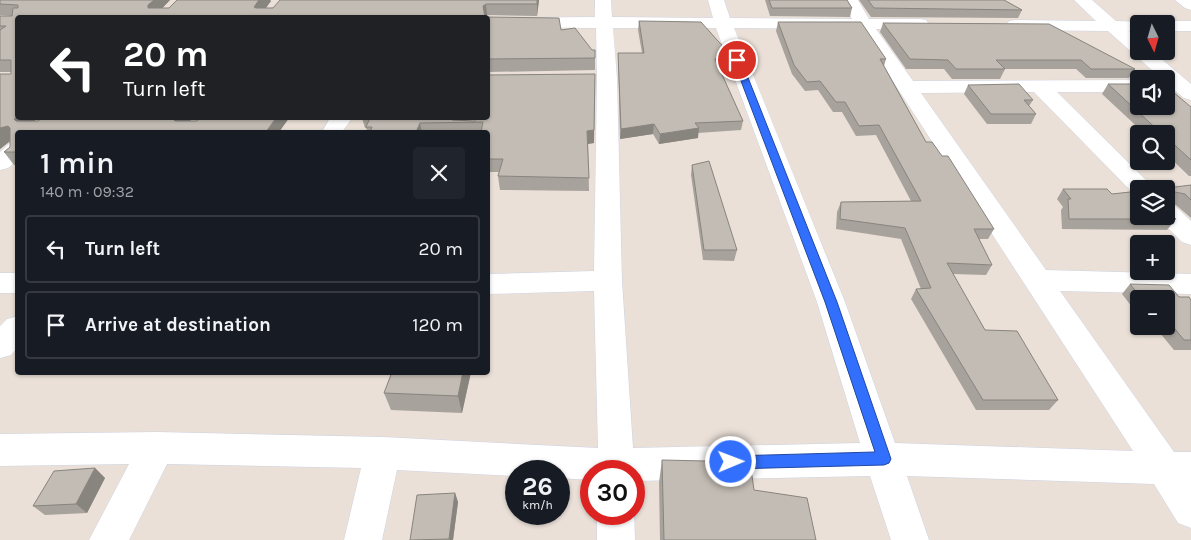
<!DOCTYPE html>
<meta charset="utf-8">
<style>
:root{--surface:#171b24;--page:#20242c;--text:#f1f3f6;--muted:#9ea1a6;--line:#363941}
body{margin:0;font-family:Karla,sans-serif;background:var(--page);color:var(--text);height:100vh;display:flex;flex-direction:column;font-size:19px;white-space:nowrap}
*{box-sizing:border-box;margin:0}
p{font-size:16px;color:var(--muted)}
.icon{flex:none;width:28px;height:28px;fill:none;stroke:currentColor;stroke-width:2;stroke-linecap:round;stroke-linejoin:round}
.map{position:relative;flex:1;overflow:hidden}
.sheet{position:absolute;left:15px;top:130px;width:475px;height:245px;display:flex;flex-direction:column;background:var(--surface);border-radius:5px;box-shadow:0 1px 4px #0004}
.sheet>*{flex:none}
.guide{position:absolute;left:15px;top:15px;width:475px;height:105px;border-radius:5px;box-shadow:0 1px 4px #0004;background:#202124;color:#fff;overflow:hidden}
.needle{width:32px;rotate:175deg}
.controls{position:absolute;left:1130px;top:15px;display:grid;gap:10px}
.controls a{display:grid;place-items:center;width:45px;height:45px;border-radius:5px;background:var(--surface);box-shadow:0 1px 4px #0004;font-size:25px}
.speed{position:absolute;left:505px;top:460px;display:flex;gap:10px;font-size:25px;font-weight:700;text-align:center}
.speed>*{display:grid;place-content:center;width:65px;height:65px;border-radius:50%;background:var(--surface);box-shadow:0 1px 4px #0004;line-height:1}
.speed small{font-size:12px;font-weight:400}
.speed .limit{border:8px solid #d22;background:#fff;color:#111}
.pin{position:absolute;display:grid;place-items:center;width:42px;height:42px;color:#fff;margin:-21px;border:2px solid #fff;border-radius:50%;box-shadow:0 1px 5px #0007}
.me{position:absolute;width:55px;margin:-28px;rotate:89deg;stroke-linejoin:round;filter:drop-shadow(0 0 4px #0008)}
.turn{display:flex;align-items:center;gap:18px;height:105px;padding:0 25px;font-size:22px}
.turn .icon{width:65px;height:65px;stroke-width:2.5}
.turn b{display:block;font-size:35px;line-height:42px}
.round{display:grid;place-items:center;flex:none;width:52px;height:52px;border-radius:5px;background:var(--page)}
.head{display:flex;align-items:center;justify-content:space-between;height:85px;padding:0 25px}
h1{font-size:30px;font-weight:600;line-height:38px}
ul{padding:0;list-style:none}
li{display:flex;align-items:center;gap:15px;height:68px;margin:0 10px 8px;padding:0 15px;border:2px solid var(--line);border-radius:5px}
li div{flex:1}
li b{display:block;font-size:19px}
li em{font-style:normal}
.map>svg:first-child{display:block}
.lines{fill:none;stroke-linecap:round;stroke-linejoin:round}
.street-casing{stroke:#cdd3e1;stroke-width:1}
.street{fill:#fff;fill-rule:evenodd}
.wall{fill:#a7a29b}
.shaded-wall{fill:#88847e}
.building{fill:#c2bcb4;stroke:#88847e}
.route{fill:#326ffd;stroke:#2048a4}
</style>
<div class="map">
<svg width="1191" height="540" viewBox="0 0 1191 540">
<rect width="100%" height="100%" fill="#eae0d8"/>
<g class="lines">
<defs>
<path id="street" d="M595 0H611L612 17 713 18 708 0H724L730 18 852 19 842 0H858L869 19H920L926 20 929 24 926 28 920 29H876L913 81 1139 80V92H1057L1155 189H1139V195L1134 194 1034 92 921 93 1046 270 1191 274V294L1060 291 1174 452H1191V528L1178 523 1154 484 907 476 929 540H891L870 476 634 481V471H591V480L559 478V471H516V476L397 470 382 540H344L361 468 167 464 129 540H89L129 464 0 466V434L157 432 383 437 598 448 594 291 488 294V274L594 271 597 78 596 28 488 27V18H486L595 17ZM613 28H716L817 302 860 443 633 448 622 281 617 78ZM734 28 859 29 1133 451 895 443 845 302Z
M1074 0H1092L1116 21 1145 22 1146 24H1139V31H1129L1139 40V51H1152L1191 84V100L1184 98 1166 83V79H1162L1108 31 1015 30 1009 29 1006 25 1009 21 1015 20 1096 21Z
M1175 0H1191V10L1185 8Z
M1166 21H1191V31H1166V24H1159Z
M330 118H352L342 132H322Z
M458 118H479L476 132H456Z
M18 141V160L8 168 0 170V152L10 143Z
M1166 204 1175 206 1191 221V245L1182 242 1156 216H1166Z
M0 273H18V293H0Z
M18 316V347L11 355 0 358V326L7 319Z
M634 511 635 540H597V514H634Z"/>
</defs>
<use href="#street" class="street-casing"/>
<use href="#street" class="street"/>
</g>
<path class="wall" d="M0 0H170L162 8H169L177 0H270L271 1 265 8 539 0 537 16 487 15 485 17 561 30 592 50H595V70L488 72V18H18V118L34 121H38L42 118H193L190 121 289 118 279 132H18V165H14L4 152 10 147V141L0 149V74H11V72H0V16H12L0 15Z
M765 0H847L852 8 850 17 770 16Z
M859 0H1004L1022 10 1018 18 871 17Z
M639 21 729 57 728 67 719 68 743 121 741 130 698 133V138L659 144 653 134 620 139 618 53H642L638 30Z
M778 22 886 59 884 66 926 142 942 156 994 229 988 239H979L992 265 986 275 953 274 985 330 1058 400 1049 410H976L911 299 916 289H921L901 239 836 229 837 212 841 202 911 201 876 135 856 136 842 112H833L818 90 805 91 792 74 776 31Z
M883 23 1135 69 1129 78H1086L1076 69H1005L1000 79H952L944 69H906L880 32Z
M1108 84 1191 107V176H1189L1166 154V134H1145L1102 94Z
M968 85 1033 100 1029 106 1036 114 1031 124H987L964 94Z
M362 118H457L456 120 475 121 594 143 588 144 589 191 500 190 498 176 499 172H488V132H368L366 128H365Z
M692 165 737 250 734 261 703 260 691 175Z
M1191 185V218L1176 205 1172 204 1167 210 1176 219 1167 230 1062 229 1061 210 1063 207 1057 199 1063 189 1112 194 1166 189Z
M1130 284 1191 300V350H1174L1155 327H1147L1146 326H1166V299H1139V316L1122 294Z
M392 372H471L462 413 391 410 384 393Z
M662 460 754 490 816 540H660L659 482Z
M95 468 105 478 87 513 45 515 33 506Z
M455 493 458 502 453 540H410Z"/>
<path class="shaded-wall" d="M154 0H170L154 17 148 8V5Z
M259 0H270L271 1 259 18 254 7Z
M537 0H539L537 16Z
M486 4 487 15 484 18 483 6Z
M595 74 594 143 587 144V131Z
M18 116V118H38L23 132 14 119Z
M175 118H193L180 132 173 119Z
M276 118H289L279 132H266Z
M453 118H457L456 122H453Z
M420 123 422 132H416Z
M654 124 653 134 620 139 621 129Z
M8 126 18 139 9 142 0 149V128Z
M699 128 698 138 659 144 660 134Z
M1172 204 1166 211V205Z
M463 372H471L462 413 458 396Z
M95 468 105 478 87 513 76 504Z
M455 493 458 502 453 540H450L449 539Z"/>
<path class="building" d="M0 0H154L148 5V8H169L177 0H259L254 7 256 8H273L280 0H537V4H486L483 6 485 17 559 18 561 30 575 28 592 50H595V58L488 59V18H18V116L14 119 16 121H38L42 118H175L173 119 175 121H197L200 118H276L266 132H18V152H4L10 147V128L8 126 0 128V74H11V60H0V30L6 26H0V16H12L13 8H18V5L0 4Z
M769 0H847L852 8H772Z
M868 0H1004L1022 10 874 8Z
M639 21 701 22 727 51 729 57 715 59 743 121 695 123 699 128 660 134 654 124 621 129 618 53H644Z
M778 22H861L886 59H880L926 142H932L942 156H948L994 229H974L992 265 947 263 985 330 1017 331 1058 400H983L916 289 931 288 905 228 840 219 841 202 921 201 879 125 859 126 845 102H836L820 81 807 82 794 65Z
M883 23 1049 24 1135 69H1091L1081 60H996L1005 69H956L948 60 910 59Z
M595 74 594 130 587 131 589 178 498 176 503 159H488V132H481L483 122 420 123 416 132H370L372 127H366L370 118H453L452 120 475 121 476 118H488V75Z
M1147 75 1154 79H1146Z
M1019 84 1033 100H1024L1036 114H991L968 85Z
M1108 84H1139V106H1166V86L1191 107V160L1166 137V134H1162Z
M709 161 737 250H704L692 165Z
M1191 185V200L1185 194 1175 192 1172 194V204L1166 205V189H1159Z
M1063 189H1107L1112 194 1139 191V216H1166V210L1176 219H1069L1068 199H1071Z
M1130 284 1169 285 1179 297H1189L1191 300V340H1184L1166 318V299H1142Z
M392 372H463L458 396 384 393Z
M662 460 750 462 754 490 807 498 816 540H664Z
M95 468 76 504 33 506 54 471Z
M455 493 449 539 410 540 417 495Z"/>
<path class="route" d="M734 58 741 60 837 302 891 459 889 463 884 465 731 469 726 467 723 462 726 458 731 456 875 452 825 302 733 60Z"/>
</svg>
<div class="controls">
<a><svg class="needle" viewBox="-14 -14 28 28"><path d="M0-13l5 13h-10z" fill="#e53935"/><path d="M0 13l5-13h-10z" fill="#9ea1a6"/></svg></a>
<a><svg class="icon" aria-label="sound" viewBox="0 0 24 24"><path d="M4 9h4l5-4v14l-5-4H4zM17 9q2 3 0 6"/></svg></a>
<a><svg class="icon" aria-label="search" viewBox="0 0 24 24"><circle cx="10" cy="10" r="6"/><path d="M15 15l6 6"/></svg></a>
<a><svg class="icon" aria-label="layers" viewBox="0 0 24 24"><path d="M12 4l9 5-9 5-9-5zM3 14l9 5 9-5"/></svg></a>
<a>+</a>
<a>−</a>
</div>
<div class="speed"><div>26<small>km/h</small></div><div class="limit">30</div></div>
<div class="pin" style="left:737px;top:60px;background:#d93025"><svg class="icon" aria-label="arrive" viewBox="0 0 24 24"><path d="M6 21V4h12l-3 4 3 4H6"/></svg></div>
<svg class="me" style="left:731px;top:462px" viewBox="-20 -20 40 40"><circle r="17" fill="#326ffd" stroke="#fff" stroke-width="3"/><path d="M0-11L8 9 0 5-8 9z" fill="#fff"/></svg>
<div class="guide">
<div class="turn"><svg class="icon" aria-label="left" viewBox="0 0 24 24"><path d="M17 20v-9H6M10 6l-5 5 5 5"/></svg><div><b>20 m</b>Turn left</div></div>
</div>
<section class="sheet">
<div class="head"><div><h1>1 min</h1><p>140 m · 09:32</p></div><a class="round"><svg class="icon" aria-label="close" viewBox="0 0 24 24"><path d="M6 6l12 12M18 6L6 18"/></svg></a></div>
<ul>
<li><svg class="icon" aria-label="left" viewBox="0 0 24 24"><path d="M17 20v-9H6M10 6l-5 5 5 5"/></svg><div><b>Turn left</b></div><em>20 m</em></li>
<li><svg class="icon" aria-label="arrive" viewBox="0 0 24 24"><path d="M6 21V4h12l-3 4 3 4H6"/></svg><div><b>Arrive at destination</b></div><em>120 m</em></li>
</ul>
</section>
</div>
